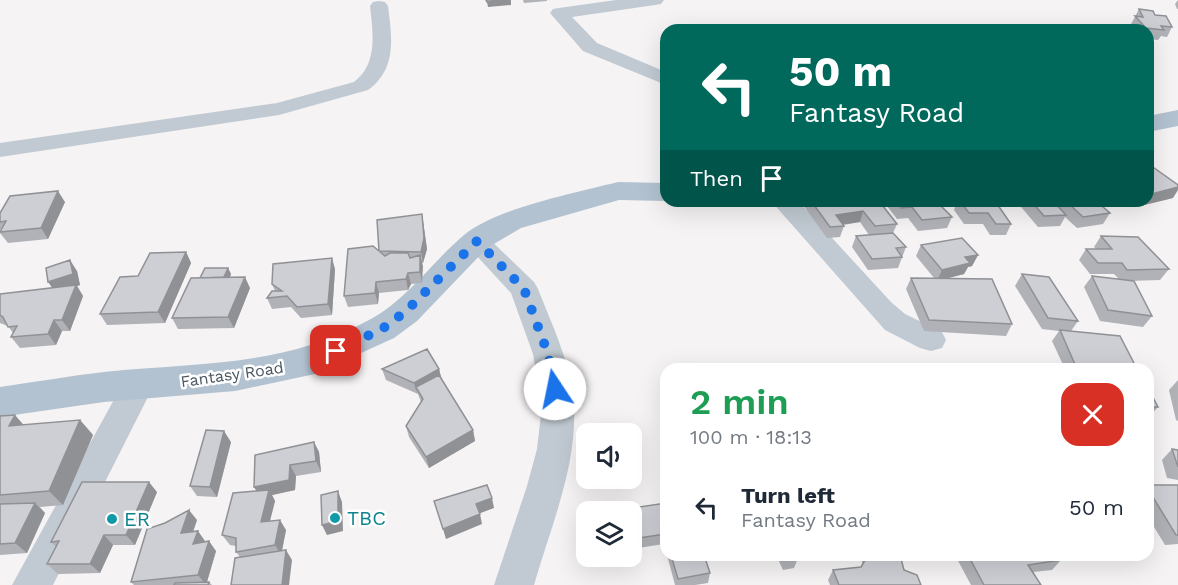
<!DOCTYPE html>
<meta charset="utf-8">
<style>
:root{--surface:#fff;--page:#f6f6f7;--text:#1f2937;--muted:#747a83}
body{margin:0;font-family:"Work Sans",sans-serif;background:var(--page);color:var(--text);height:100vh;display:flex;flex-direction:column;font-size:22px;white-space:nowrap}
*{box-sizing:border-box;margin:0}
p{font-size:20px;color:var(--muted)}
.icon{flex:none;width:33px;height:33px;fill:none;stroke:currentColor;stroke-width:2;stroke-linecap:round;stroke-linejoin:round}
.map{position:relative;flex:1;overflow:hidden}
.details{position:absolute;left:660px;top:363px;width:494px;height:198px;display:flex;flex-direction:column;background:var(--surface);border-radius:18px;box-shadow:0 6px 24px #0002}
.details>*{flex:none}
.guide{position:absolute;left:660px;top:24px;width:494px;height:183px;border-radius:18px;box-shadow:0 6px 24px #0002;background:#00695c;color:#fff;overflow:hidden}
.buttons{position:absolute;left:576px;top:423px;display:grid;gap:12px}
.buttons a{display:grid;place-items:center;width:66px;height:66px;border-radius:12px;background:var(--surface);box-shadow:0 6px 24px #0002;font-size:30px}
.pin{position:absolute;display:grid;place-items:center;width:51px;height:51px;color:#fff;margin:-26px;border-radius:12px;box-shadow:0 3px 9px #0006}
.me{position:absolute;width:66px;margin:-33px;rotate:349deg;stroke-linejoin:round;filter:drop-shadow(0 0 4px #0008)}
.turn{display:flex;align-items:center;gap:21px;height:126px;padding:0 30px;font-size:27px}
.turn .icon{width:78px;height:78px;stroke-width:2.5}
.turn b{display:block;font-size:42px;line-height:51px}
.then{display:flex;align-items:center;height:57px;padding:0 30px;background:#0003;gap:12px;font-size:22px}
.round{display:grid;place-items:center;flex:none;width:63px;height:63px;border-radius:18px;background:var(--page)}
.head{display:flex;align-items:center;justify-content:space-between;height:102px;padding:0 30px}
h1{font-size:36px;font-weight:600;line-height:45px;color:#1e9e55}
ul{padding:0;list-style:none}
li{display:flex;align-items:center;gap:18px;height:84px;padding:0 30px}
li div{flex:1}
li b{display:block;font-size:22px}
li em{font-style:normal}
.map>svg:first-child{display:block}
.lines{fill:none;stroke-linecap:round;stroke-linejoin:round}
.minor{fill:#c1cad2;fill-rule:evenodd}
.major{fill:#b3c2d1;fill-rule:evenodd}
.wall{fill:#b0b2b7}
.shaded-wall{fill:#909195}
.building{fill:#cdcfd5;stroke:#909195;stroke-width:1.5}
.route{stroke:#1a73e8;stroke-width:10;stroke-dasharray:0 18}
.culture-dot{fill:#0f9aa8;stroke:#fff;stroke-width:2}
.labels{text-anchor:middle;stroke-width:5;stroke-linejoin:round;paint-order:stroke}
.street-label{font-size:16px;fill:#4a5661;stroke:#fff}
.near-culture-label{font-size:20px;fill:#0d838f;stroke:#fff;text-anchor:start}
</style>
<div class="map">
<svg width="1178" height="585" viewBox="0 0 1178 585">
<rect width="100%" height="100%" fill="#f5f3f3"/>
<g class="lines">
<path class="minor" d="M616 0H664L661 4 655 5 572 17 597 43 666 72V85L583 51 550 13 553 9 559 8Z
M379 1 385 2 388 6C392 38 397 69 368 90L279 115 0 157V143L277 103 354 82C378 64 373 33 370 6L373 2Z
M771 201H798L891 302 905 314 942 332 946 340 942 348 931 351 920 348 885 330Z
M476 232 485 235 534 282 538 289C552 325 573 368 574 407 577 467 550 529 534 585H494L527 486 537 449 542 406 533 354 511 293 463 241 467 235Z
M138 372 149 376 154 385 53 585H12L127 376Z"/>
<path class="major" d="M1178 110V126L1148 132V116Z
M618 182 666 183V201L619 200 521 228 487 248 417 321 394 338 315 374 235 391 104 402 0 417V387C35 382 69 376 104 372 199 362 281 368 369 320 407 300 432 262 464 235 497 208 575 193 618 182Z"/>
</g>
<path class="wall" d="M523 0H547V1L524 3Z
M1178 0V9H1177L1175 4Z
M1139 9 1155 15 1172 27 1167 37 1161 36 1158 40 1148 39V30H1133L1130 26Z
M1173 198 1140 206 1134 201H1148Z
M804 201H828L831 205 839 204 840 201H879L897 224 893 233 906 247 898 268 868 270 852 247 856 236 869 235 860 222 843 225 844 226 840 237 827 238 803 205Z
M885 201H936L952 217 947 228 918 231 908 218 897 219 884 202Z
M957 201H995L1011 224 1006 235H990L983 224H964L954 210Z
M1016 201H1096L1110 213 1103 224 1077 228 1065 217 1060 226 1038 227Z
M65 202 48 239 8 243 0 233 1 230 0 229V213Z
M422 214 427 249 423 263H422V283L411 284 408 290 379 293 378 304 348 307 344 296 379 251Z
M1101 236 1169 269 1160 280 1128 281 1152 316 1143 327 1100 321 1084 287 1092 276 1119 279 1114 274H1090L1079 260 1086 249H1096L1094 247Z
M921 245 978 255 972 266 968 267 964 274 948 278 1012 324 1006 336 924 331 906 289 911 278H934L916 256Z
M186 252 191 263 165 323 107 325 100 314 138 276Z
M228 268 231 274 230 277 250 288 234 328 178 329 172 318 200 278Z
M335 269 332 315 301 318 291 307 272 309 267 298 275 291 272 284Z
M77 271 80 285 77 286 83 296 70 331H62L56 345 20 348 11 337 13 333 8 326 0 323V294L52 288Z
M1022 274 1078 321 1071 331 1137 369H1065L1052 341 1059 331 1042 329 1015 286Z
M382 369H439L441 380 473 430 475 441 429 468 409 437 406 426 421 402 418 394 386 380Z
M1178 380V421L1176 420 1169 390Z
M1148 388 1158 407 1148 418Z
M0 416 23 425 80 420 93 435 63 505 40 507 45 513 27 553 0 555Z
M231 442 217 497 197 496 190 486Z
M314 442 319 452 321 472 296 476 295 490 272 495 275 501 270 521 286 530 282 551 292 560 240 557 236 552V546L230 545 222 535 257 491Z
M1172 449 1178 450V480L1167 478 1162 460Z
M1148 485H1178V544L1165 545 1148 517Z
M157 492 135 545H113L100 573 58 574 47 564 56 547 51 542Z
M666 503V551L664 544 638 548 632 521V508Z
M197 520 193 532 216 551 207 582H209L212 585H134L131 582Z
M667 555H704L710 573 708 583 695 585H675Z
M725 555H753L727 559Z
M776 555H797L798 558 794 568 783 570Z
M859 555H900L904 570 921 585H830L828 580 833 570 861 567 863 564Z
M955 555H1058L1061 560 1052 570 1033 572 1041 585H971Z"/>
<path class="shaded-wall" d="M511 0V5L488 7 487 2Z
M1178 187V190L1173 198 1140 206 1143 201H1148V195Z
M58 191 65 202 48 239 41 228Z
M863 211 860 222 833 226 836 215Z
M422 214 427 249 423 263 421 252Z
M186 252 191 263 165 323 158 312Z
M420 255 423 266 422 283 420 272Z
M978 255 972 266 968 267 964 274 937 281 942 270 965 257Z
M332 258 335 269 332 315 328 304Z
M70 260 77 271 80 285 77 286 83 296 70 331 62 320 56 293 48 282Z
M228 268 231 274 227 284 224 278Z
M408 273 411 284 408 290 406 279Z
M245 277 250 288 234 328 228 317Z
M376 282 379 293 378 304 375 293Z
M54 320 62 331 56 345 48 334Z
M439 369 442 380 416 387 417 394 414 383Z
M15 415 28 430 9 426Z
M80 420 93 435 63 505 49 491Z
M473 430 475 441 429 468 426 457Z
M224 431 231 442 217 497 210 487Z
M314 442 319 452 321 472 316 461Z
M290 465 296 476 295 490 272 495 275 501 267 532 261 522 260 497 254 487Z
M149 482 157 492 135 545 126 535Z
M338 491 342 502 343 531 327 535 322 525Z
M492 498 494 508 478 514 476 504Z
M35 503 45 513 27 553 15 543Z
M189 510 197 520 189 543 181 533Z
M480 514 482 524 446 539 443 529Z
M280 520 286 530 281 555 275 545Z
M198 531 205 541 193 544Z
M104 535 113 545 100 573 90 564Z
M209 541 216 551 206 585 198 575Z
M286 550 292 560 289 585H282Z"/>
<path class="building" d="M486 0H510L487 2Z
M1139 9 1153 11 1155 15 1166 16 1172 27 1161 26 1164 30 1146 28 1135 16 1143 17Z
M1150 165 1178 185V187L1148 195V166Z
M58 191 41 228 0 232 6 221 0 222V213L10 196Z
M811 201H828L831 205 846 203 845 201H879L897 224 875 226 863 211 836 215 844 226 830 227Z
M895 201H936L952 217 922 220 912 207 901 208Z
M960 201H995L1011 224H996L988 213H969Z
M1031 201H1053L1066 215 1044 216Z
M1066 201H1096L1110 213 1083 217Z
M422 214 424 238 421 252 379 251 377 220Z
M893 233 906 247 896 248 902 257 872 259 856 236Z
M1101 236 1138 237 1169 269 1127 270 1122 263H1098L1086 249H1112Z
M962 238 978 255 965 257 970 263 942 270 921 245Z
M373 246 385 256 390 253H408L410 258 420 255V272L408 273 406 279 376 282 375 293 344 296 348 249Z
M186 252 158 312 100 314 120 277 138 276 150 253Z
M332 258 328 304 297 307 287 296 267 298 272 291H282L272 284 273 264Z
M70 260 73 274 48 282 46 268Z
M205 268H228L224 277 200 278Z
M1022 274 1049 277 1078 321 1048 318Z
M1092 276 1134 281 1152 316 1108 310Z
M245 277 228 317 172 318 191 278Z
M911 278 992 279 1012 324 929 320Z
M76 285 62 320H54L48 334 11 337 17 326 8 327 3 317 0 315V294Z
M1060 330 1120 336 1137 369H1077Z
M427 349 439 369 414 383 382 369Z
M439 375 473 430 426 457 406 426 423 399 416 387Z
M1148 388 1158 407H1148Z
M15 415 9 426 80 420 49 491 0 495V416Z
M206 430 224 431 210 487 190 486Z
M314 442 316 461 290 465 289 480 254 487 255 455Z
M1172 449 1178 450V467Z
M82 482H149L126 535H104L90 564H47L59 541 51 542Z
M487 485 492 498 476 504 480 514 443 529 434 501Z
M1148 485H1178V535H1176L1148 489Z
M269 490 261 522 280 520 275 545 236 552V538L222 535 233 493Z
M338 491V521L322 525 321 495Z
M35 503 15 543 0 544V504Z
M666 503V536L665 534 639 538 632 508Z
M189 510 181 533 198 531 193 544 209 541 198 575 131 582 147 529 165 523Z
M286 550 282 585H231L235 558Z
M671 555H704L710 573 678 579Z
M785 555H797L798 558 787 560Z
M868 555H900L904 570 917 575 921 585H839L833 570 861 567Z
M968 555H1058L1061 560 1028 565 1041 585H984Z
M209 582 208 585H174L175 583Z"/>
<g class="lines">
<path class="route" d="M336 351 382 329 405 312 477 241 524 289 548 354 555 389"/>
</g>
<g class="culture-dot">
<circle cx="335" cy="518" r="6"/>
<circle cx="112" cy="519" r="6"/>
</g>
<g class="labels">
<g class="street-label">
<text transform="translate(232 374) rotate(-8)" y="6">Fantasy Road</text>
</g>
<g class="near-culture-label">
<text x="347" y="525">TBC</text>
<text x="124" y="526">ER</text>
</g>
</g>
</svg>
<div class="buttons">
<a><svg class="icon" aria-label="sound" viewBox="0 0 24 24"><path d="M4 9h4l5-4v14l-5-4H4zM17 9q2 3 0 6"/></svg></a>
<a><svg class="icon" aria-label="layers" viewBox="0 0 24 24"><path d="M12 4l9 5-9 5-9-5zM3 14l9 5 9-5"/></svg></a>
</div>
<div class="pin" style="left:336px;top:351px;background:#d93025"><svg class="icon" aria-label="arrive" viewBox="0 0 24 24"><path d="M6 21V4h12l-3 4 3 4H6"/></svg></div>
<svg class="me" style="left:555px;top:389px" viewBox="-20 -20 40 40"><circle r="19" fill="#fff"/><path d="M0-13L10 11 0 6-10 11z" fill="#1a73e8"/></svg>
<div class="guide">
<div class="turn"><svg class="icon" aria-label="left" viewBox="0 0 24 24"><path d="M17 20v-9H6M10 6l-5 5 5 5"/></svg><div><b>50 m</b>Fantasy Road</div></div>
<div class="then">Then<svg class="icon" aria-label="arrive" viewBox="0 0 24 24"><path d="M6 21V4h12l-3 4 3 4H6"/></svg></div>
</div>
<section class="details">
<div class="head"><div><h1>2 min</h1><p>100 m · 18:13</p></div><a class="round" style="background:#d93025;color:#fff"><svg class="icon" aria-label="close" viewBox="0 0 24 24"><path d="M6 6l12 12M18 6L6 18"/></svg></a></div>
<ul>
<li><svg class="icon" aria-label="left" viewBox="0 0 24 24"><path d="M17 20v-9H6M10 6l-5 5 5 5"/></svg><div><b>Turn left</b><p>Fantasy Road</p></div><em>50 m</em></li>
</ul>
</section>
</div>
